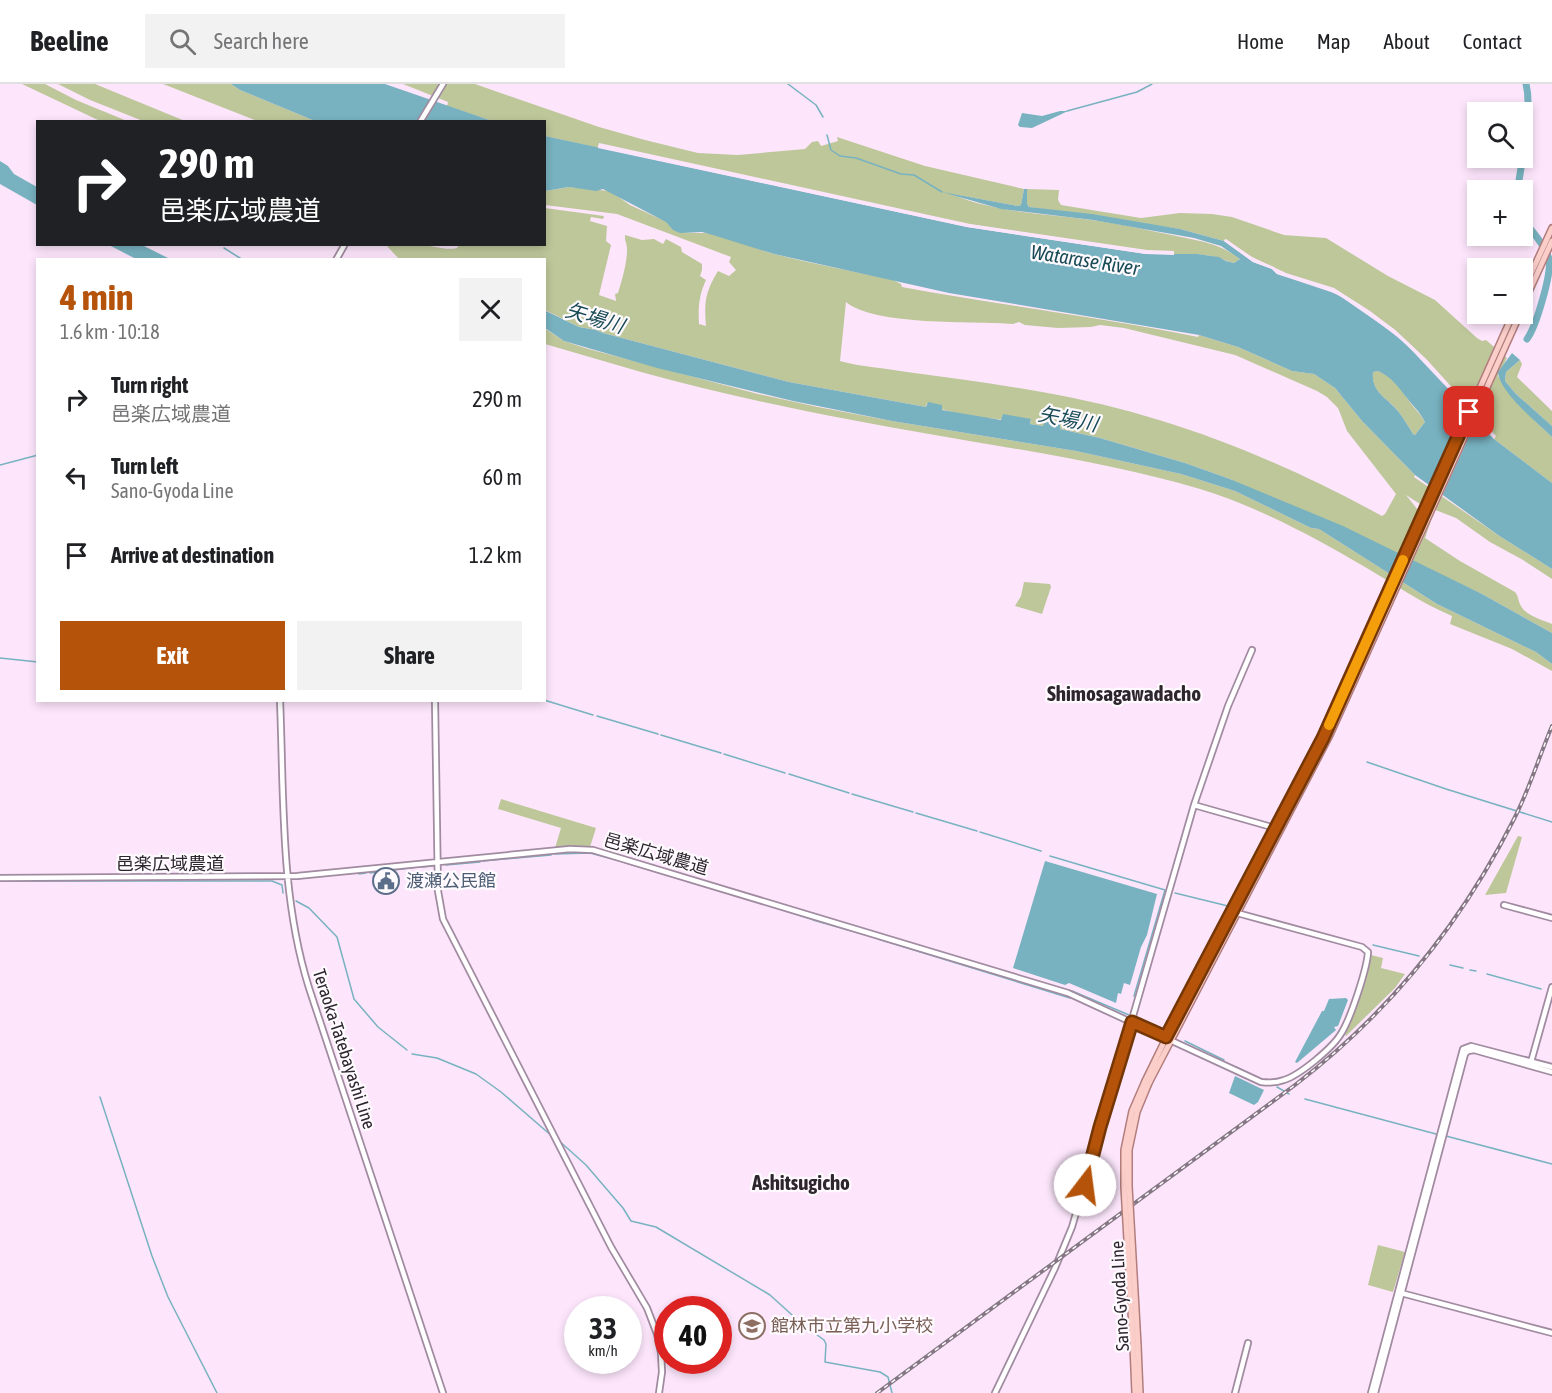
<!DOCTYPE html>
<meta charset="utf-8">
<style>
:root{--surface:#fff;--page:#f2f2f2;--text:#202124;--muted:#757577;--line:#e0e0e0;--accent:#b45309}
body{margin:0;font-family:"Asap Condensed","Noto Sans JP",sans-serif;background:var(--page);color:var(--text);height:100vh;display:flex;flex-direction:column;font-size:22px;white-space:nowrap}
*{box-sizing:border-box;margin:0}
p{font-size:20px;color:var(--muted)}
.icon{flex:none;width:33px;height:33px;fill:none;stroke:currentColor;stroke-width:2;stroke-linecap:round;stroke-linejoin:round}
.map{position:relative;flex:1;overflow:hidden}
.drawer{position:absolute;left:36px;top:174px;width:510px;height:444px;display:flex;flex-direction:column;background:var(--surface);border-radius:0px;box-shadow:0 3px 9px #0003}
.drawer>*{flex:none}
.top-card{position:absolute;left:36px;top:36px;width:510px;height:126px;border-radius:0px;box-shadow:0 3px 9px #0003;background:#202124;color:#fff;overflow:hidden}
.buttons{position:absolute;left:1467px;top:18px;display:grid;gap:12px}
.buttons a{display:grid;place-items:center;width:66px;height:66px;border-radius:0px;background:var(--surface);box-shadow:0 3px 9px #0003;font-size:30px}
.speed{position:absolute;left:564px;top:1212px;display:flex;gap:12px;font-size:30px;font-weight:700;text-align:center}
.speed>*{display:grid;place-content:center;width:78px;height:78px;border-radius:50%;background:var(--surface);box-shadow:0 3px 9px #0003;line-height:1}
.speed small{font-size:15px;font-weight:400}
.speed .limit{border:9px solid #d22;background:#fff;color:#111}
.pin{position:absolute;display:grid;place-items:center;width:51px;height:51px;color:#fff;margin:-26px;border-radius:12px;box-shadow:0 3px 9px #0006}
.me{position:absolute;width:66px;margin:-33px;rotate:15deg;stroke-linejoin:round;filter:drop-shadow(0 0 4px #0008)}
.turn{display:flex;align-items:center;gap:21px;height:126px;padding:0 24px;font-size:27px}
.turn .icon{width:78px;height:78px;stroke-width:2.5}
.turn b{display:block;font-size:42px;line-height:51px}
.round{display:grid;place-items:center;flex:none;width:63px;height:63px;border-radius:0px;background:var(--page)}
.summary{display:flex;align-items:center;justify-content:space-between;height:102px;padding:0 24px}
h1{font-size:36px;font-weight:700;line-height:45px;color:var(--accent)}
.action{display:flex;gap:12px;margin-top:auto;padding:12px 24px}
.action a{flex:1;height:69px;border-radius:0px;background:var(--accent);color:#fff;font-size:24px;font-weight:700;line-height:69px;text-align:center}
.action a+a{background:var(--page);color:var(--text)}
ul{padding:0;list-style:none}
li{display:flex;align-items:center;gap:18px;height:78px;padding:0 24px}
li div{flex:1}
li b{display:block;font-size:22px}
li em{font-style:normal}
header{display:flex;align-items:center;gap:36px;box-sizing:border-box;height:84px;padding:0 30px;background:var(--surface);border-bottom:2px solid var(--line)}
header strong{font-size:28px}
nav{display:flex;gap:33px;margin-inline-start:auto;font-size:21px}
.search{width:420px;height:54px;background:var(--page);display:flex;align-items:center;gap:15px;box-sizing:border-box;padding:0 21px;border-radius:0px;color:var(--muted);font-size:22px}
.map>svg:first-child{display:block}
.green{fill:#bec79a;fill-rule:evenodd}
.water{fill:#78b2c0;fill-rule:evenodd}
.pier{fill:#fde6fc}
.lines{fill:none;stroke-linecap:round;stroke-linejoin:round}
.stream{stroke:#78b2c0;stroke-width:1.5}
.river{stroke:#78b2c0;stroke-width:7}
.secondary-casing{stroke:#a18ba0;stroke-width:8}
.primary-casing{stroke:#b27e7d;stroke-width:8}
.secondary{stroke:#fff;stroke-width:4.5}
.primary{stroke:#fbceca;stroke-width:5}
.rail-casing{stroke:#867785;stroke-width:4}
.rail{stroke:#fefafe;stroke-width:1.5;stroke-dasharray:4.5;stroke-linecap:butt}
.primary-bridge-casing{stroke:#b27e7d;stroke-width:8;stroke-linecap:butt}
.primary-bridge{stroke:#fbceca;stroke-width:5}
.route-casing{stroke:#753606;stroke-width:15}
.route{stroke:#b45309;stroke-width:10}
.slow{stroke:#f59e0b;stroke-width:10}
.labels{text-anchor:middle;stroke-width:4.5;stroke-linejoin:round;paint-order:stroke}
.street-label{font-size:18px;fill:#2e262e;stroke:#fefafe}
.service-label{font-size:18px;fill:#4e5e75;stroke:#fefafe;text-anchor:start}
.education-label{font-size:18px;fill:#785e54;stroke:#fefafe;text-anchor:start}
.water-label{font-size:20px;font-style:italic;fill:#184b56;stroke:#fefafe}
.quarter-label{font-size:21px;font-weight:bold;fill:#2e262e;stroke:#fefafe}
</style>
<header>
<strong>Beeline</strong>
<div class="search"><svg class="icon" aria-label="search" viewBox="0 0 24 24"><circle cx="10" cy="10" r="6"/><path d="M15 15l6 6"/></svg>Search here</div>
<nav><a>Home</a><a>Map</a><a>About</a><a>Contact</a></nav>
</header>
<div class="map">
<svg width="1552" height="1309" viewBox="0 0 1552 1309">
<rect width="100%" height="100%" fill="#fde6fc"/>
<path class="green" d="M22 0H45L76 16 127 37H100Z
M58 0H95L185 37H143L90 16Z
M163 0H231L240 6 315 37H257Z
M403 0H475L599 43 645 56 698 69 738 71 805 65 812 58 818 57 821 62 838 57 837 53 925 82 1024 105 1021 121 1018 122 952 110C995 129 1044 129 1091 136 1118 139 1145 146 1172 151 1198 157 1218 158 1240 175L1234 179C1229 178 1225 176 1220 174 1208 170 1187 170 1174 171V167L1147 166 970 140 599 59 598 64 545 52 544 38 492 37 447 22 448 18Z
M569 103 610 107 630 121 667 138C676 153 698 147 713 150 734 156 754 164 774 170 813 180 852 187 891 195L901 200 902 203C1000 221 1100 233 1198 253L1199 251 1238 263 1292 287 1314 290 1335 304 1362 337 1415 391 1414 393 1498 451 1552 485V495L1523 476 1490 458 1456 434 1420 420 1406 411 1418 426 1433 431 1425 454 1460 477 1515 508C1519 513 1518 517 1521 522 1525 531 1544 537 1552 540V549L1482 510 1230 395 1185 379 1100 354 1060 345V340L1043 342 1030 340 1031 336C997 336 957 334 927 319L926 323 789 298 603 249 596 246 579 243 545 226 544 176 399 175 386 161 419 162 420 161C433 161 445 167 457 164L459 161 544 160 545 124 604 132 603 135 591 133 590 137 607 142 606 157 611 161 599 211 616 217 615 210 618 209C622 196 631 167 625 156V151L642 156 654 155 663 160 666 155 681 163 682 168 702 180V186L700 192 706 196C699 211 698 224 699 240L706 242C704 219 705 208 718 187L729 192 736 186 729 178 731 173 617 130 545 121V107ZM846 218C875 242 973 237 1013 240L1019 238 1025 241 1058 244 1091 243 1100 241 1124 244 1235 271 1317 307 1327 313 1338 324 1347 347 1396 410 1385 430 1382 432C1274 373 1164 329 1042 308 997 300 952 294 907 288 885 284 861 283 840 277Z
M1027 105 1059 106 1058 116 1061 121 1141 134 1180 129 1212 130 1232 133 1284 151 1326 154 1388 192 1435 216 1477 254 1482 257 1486 256 1507 274 1498 292 1534 336 1552 353V399L1494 355 1495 352 1425 274 1395 246 1370 227 1334 204 1286 189 1250 172 1226 155 1224 157 1180 145 1029 123 1027 120Z
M544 244 564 257 585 264 758 310 818 323 892 337 1076 367 1181 390 1235 407 1311 444 1319 445 1437 520 1536 568 1552 580V587L1512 565 1450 540 1452 532C1421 519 1394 500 1365 483 1314 453 1256 422 1200 405 1086 372 968 359 852 336 781 323 711 307 641 288 609 279 577 269 545 260Z
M1520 276 1522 280 1517 293 1552 327V342L1516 310 1505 297 1506 288Z
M1378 287C1392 292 1399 303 1407 314 1413 323 1419 328 1425 338L1415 351 1413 350C1408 342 1403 333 1397 326 1386 312 1371 309 1373 288Z
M1024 498 1050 500 1051 503 1042 530 1015 522 1021 512Z
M501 715 596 744 590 763 555 764 561 744 498 725Z
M1518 752 1522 753 1506 809 1485 811Z
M1371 871 1383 874 1381 884 1405 890 1395 904 1346 952 1345 951 1366 893Z
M1378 1161 1405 1168 1393 1208 1368 1201Z"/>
<path class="water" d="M231 0H385L492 37H315L240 6Z
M1060 27H1068L1032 44 1020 43 1018 41 1022 29 1042 32Z
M545 52 967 143 1146 170H1197L1219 173 1226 177 1234 179 1240 175 1221 162 1194 154 1093 136 1001 125 942 108 1018 122 1021 121 1024 105H1027V120L1029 123 1092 130 1180 145 1224 157 1253 178 1272 185 1277 190 1337 210 1392 248 1426 279 1494 355 1552 399V485L1498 451 1415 391 1362 337 1335 304 1314 290 1292 287 1238 263 1199 251 949 209 774 170 713 151 702 148 680 149 673 146 666 138 603 105 596 107 569 103 545 107ZM1378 287C1392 293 1398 303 1407 314 1413 322 1420 328 1425 338L1415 351 1413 350C1408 342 1403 333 1397 326 1386 313 1371 308 1373 288Z
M0 77 8 82 14 90 37 103V121L0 100Z
M109 161H142L170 175H136Z
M544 226 579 243 596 246 603 249 789 298 926 323 928 318 942 321V326L1001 336 1003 330 1031 335 1030 340 1043 342 1045 337 1060 340V345L1100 354 1185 379 1230 395 1343 442 1482 510 1552 549V580L1536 568 1437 520 1319 445 1311 444 1235 407 1181 390 1076 367 892 337 793 317 657 284 564 257 545 244Z
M1512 269 1520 276 1506 288 1505 297 1516 310 1552 342V353C1537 338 1500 309 1498 288Z
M1045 777 1157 810 1147 851 1141 863 1130 901 1124 899 1121 910 1118 909 1116 919 1069 899 1065 901 1013 884Z
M1346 914 1348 916 1338 942 1334 943 1336 946 1297 979 1295 978 1322 927H1324L1329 915Z
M1235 992 1264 1006 1258 1018 1254 1021 1229 1009Z"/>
<path class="pier" d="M598 61 968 140 1146 167 1174 168V171L1146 170 967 143 598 64Z
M1225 155 1255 175 1274 183 1278 188 1338 207 1394 245 1428 277 1496 352 1494 355 1476 337 1441 414 1430 406 1466 325 1454 311 1403 257 1351 218 1326 205 1277 190 1272 185 1253 178 1224 157Z"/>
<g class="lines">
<path class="stream" d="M788 0 816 21 823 33
M1067 27 1137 8 1152 0
M827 51 831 66 840 72 856 74 901 90 914 91 942 108
M224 164 243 176
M0 381 38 371
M0 574 38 578
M544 616 593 631
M597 632 658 650
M661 651 721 669
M724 670 785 689
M1367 678 1446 705 1552 738
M789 690 849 709
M852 710 913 728
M916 729 977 747
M980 748 1041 767
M555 770 590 769 620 777
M1050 772 1165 806 1134 912
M483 777 551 771
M623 778 683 796
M446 781 480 778
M422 783 432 782
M370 789 418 783
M359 790 366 789
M0 797H272L282 801 283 809
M686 797 747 815
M1175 809 1232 823
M750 816 811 835
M296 817 309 824 337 853 354 915 378 943 407 966
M813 836 873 853
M878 855 1070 914
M1373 861 1419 872
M1450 881 1463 884
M1470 886 1476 887
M1487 890 1541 905
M1072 907 1129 931
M1137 933 1163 946
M1185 957 1224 976
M412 970 437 974 476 990 501 1008 553 1053
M1236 983 1259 994
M1277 1003 1289 1010
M100 1013 152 1172 168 1213 217 1309
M1305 1015 1436 1050
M1446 1052 1552 1080
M557 1055 586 1081 610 1109 623 1124 631 1137 656 1143 770 1211 802 1240 824 1256 826 1260 825 1278 880 1288 888 1293 892 1309"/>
<path class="river" d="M1517 106C1522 85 1523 68 1525 46 1527 30 1530 17 1526 0
M1522 136C1531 144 1546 164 1549 175 1552 189 1536 243 1527 255"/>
<defs>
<path id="secondary" d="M420 38 443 0
M336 176 345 160
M280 616C284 712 280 812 309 904L443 1309
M435 616 438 807 443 835 611 1163 647 1224 657 1250 661 1269 662 1288 659 1309
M1194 721 1275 744
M0 794 297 792 570 765 593 766 1068 909 1261 998C1269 999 1276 999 1284 996 1300 991 1334 963 1342 948 1351 933 1367 885 1368 868L1362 863 1237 829
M1504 821 1552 834
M1531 978 1552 903
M1401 1209 1552 1249
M995 1309 1055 1184 1072 1143 1194 721 1228 622 1252 566
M1235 1309 1248 1259
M1371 1309 1463 965 1471 962 1552 983
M1375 1309 1465 970 1468 967 1474 966 1552 988"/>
<path id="primary" d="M1522 209 1552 144
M1522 223 1552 157
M1145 997 1189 907 1331 637 1513 230
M1149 999 1329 653 1520 230
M1138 1261 1140 1309
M1133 1262 1135 1309"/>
</defs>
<use href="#secondary" class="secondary-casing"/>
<use href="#primary" class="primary-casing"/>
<use href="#secondary" class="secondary"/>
<use href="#primary" class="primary"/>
<defs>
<path id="rail" d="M877 1309 1295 1001C1389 929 1460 842 1514 735 1529 706 1539 673 1552 642"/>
</defs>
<use href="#rail" class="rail-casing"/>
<use href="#rail" class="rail"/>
<defs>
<path id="primary-bridge" d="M1138 1261 1129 1102V1066L1137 1028 1149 999
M1133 1262 1124 1103V1066L1132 1027 1145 997"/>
</defs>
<use href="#primary-bridge" class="primary-bridge-casing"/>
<use href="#primary-bridge" class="primary-bridge"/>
</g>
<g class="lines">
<defs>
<path id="route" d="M1085 1101 1100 1043 1132 938 1166 953 1323 654 1469 328"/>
</defs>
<use href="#route" class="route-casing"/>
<use href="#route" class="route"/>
<path class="slow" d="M1329 641 1403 476"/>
</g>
<defs>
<symbol id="civic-ring" viewBox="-11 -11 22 22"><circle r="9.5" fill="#fefafe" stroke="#5c6f8a" stroke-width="1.5"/><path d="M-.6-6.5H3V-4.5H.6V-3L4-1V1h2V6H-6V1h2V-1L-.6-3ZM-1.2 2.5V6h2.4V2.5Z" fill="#5c6f8a"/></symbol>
<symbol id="school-ring" viewBox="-11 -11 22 22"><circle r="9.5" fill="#fefafe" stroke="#8d6e63" stroke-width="1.5"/><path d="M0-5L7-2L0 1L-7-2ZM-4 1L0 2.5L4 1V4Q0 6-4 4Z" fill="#8d6e63"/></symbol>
</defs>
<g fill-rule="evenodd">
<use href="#civic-ring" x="371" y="782" width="30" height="30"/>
<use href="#school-ring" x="737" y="1227" width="30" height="30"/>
</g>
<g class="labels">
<g class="street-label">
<text transform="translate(656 770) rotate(16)" y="6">邑楽広域農道</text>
<text x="170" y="786">邑楽広域農道</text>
<text transform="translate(344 965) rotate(72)" y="6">Teraoka-Tatebayashi Line</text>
<text transform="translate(1120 1212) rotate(-93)" y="6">Sano-Gyoda Line</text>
</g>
<g class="service-label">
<text x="406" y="803">渡瀬公民館</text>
</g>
<g class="education-label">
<text x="771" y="1248">館林市立第九小学校</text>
</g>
<g class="water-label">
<text transform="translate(1085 176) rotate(9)" y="7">Watarase River</text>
<text transform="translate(595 234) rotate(17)" y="7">矢場川</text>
<text transform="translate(1068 335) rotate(11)" y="7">矢場川</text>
</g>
<g class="quarter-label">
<text x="1124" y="617">Shimosagawadacho</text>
<text x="801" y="1106">Ashitsugicho</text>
</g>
</g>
</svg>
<div class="buttons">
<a><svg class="icon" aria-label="search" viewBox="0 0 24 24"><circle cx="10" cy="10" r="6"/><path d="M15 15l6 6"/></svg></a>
<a>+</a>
<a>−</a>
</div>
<div class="speed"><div>33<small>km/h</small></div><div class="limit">40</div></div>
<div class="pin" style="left:1469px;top:328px;background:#d93025"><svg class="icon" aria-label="arrive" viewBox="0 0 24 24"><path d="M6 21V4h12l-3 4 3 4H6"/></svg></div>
<svg class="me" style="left:1085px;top:1101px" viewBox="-20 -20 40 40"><circle r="19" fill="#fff"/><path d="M0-13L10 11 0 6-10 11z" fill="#b45309"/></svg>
<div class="top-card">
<div class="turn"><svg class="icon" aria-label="right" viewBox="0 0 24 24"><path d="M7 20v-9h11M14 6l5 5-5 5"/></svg><div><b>290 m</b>邑楽広域農道</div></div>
</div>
<section class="drawer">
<div class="summary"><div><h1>4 min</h1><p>1.6 km · 10:18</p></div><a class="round"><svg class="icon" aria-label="close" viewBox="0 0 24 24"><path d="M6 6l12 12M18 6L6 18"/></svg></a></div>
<ul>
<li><svg class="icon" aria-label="right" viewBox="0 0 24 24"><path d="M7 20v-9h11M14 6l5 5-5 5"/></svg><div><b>Turn right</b><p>邑楽広域農道</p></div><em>290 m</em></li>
<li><svg class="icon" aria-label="left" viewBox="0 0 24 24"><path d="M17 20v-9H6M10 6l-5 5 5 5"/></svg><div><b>Turn left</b><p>Sano-Gyoda Line</p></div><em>60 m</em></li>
<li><svg class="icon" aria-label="arrive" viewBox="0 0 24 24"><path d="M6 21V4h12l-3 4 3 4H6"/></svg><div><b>Arrive at destination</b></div><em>1.2 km</em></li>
</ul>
<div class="action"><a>Exit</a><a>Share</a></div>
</section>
</div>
